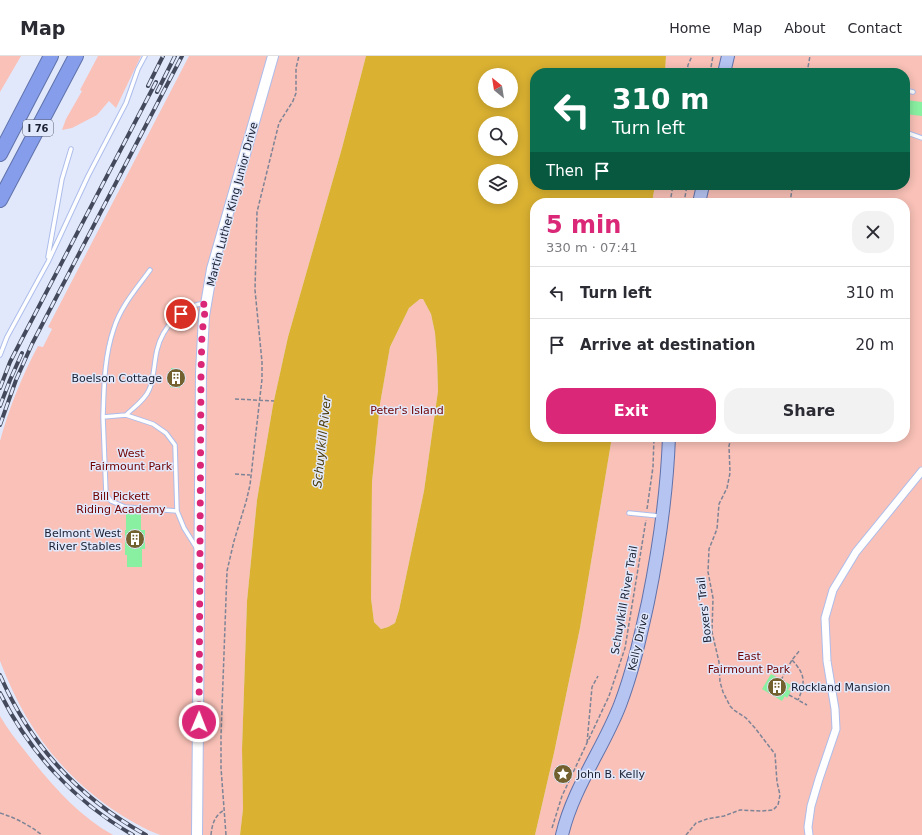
<!DOCTYPE html>
<meta charset="utf-8">
<style>
:root{--surface:#fff;--page:#f2f2f3;--text:#2b2b33;--muted:#7c7c81;--line:#e1e1e2;--accent:#db2777}
body{margin:0;font-family:"DejaVu Sans",sans-serif;background:var(--page);color:var(--text);height:100vh;display:flex;flex-direction:column;font-size:15px;white-space:nowrap}
*{box-sizing:border-box;margin:0}
p{font-size:13px;color:var(--muted)}
.icon{flex:none;width:22px;height:22px;fill:none;stroke:currentColor;stroke-width:2;stroke-linecap:round;stroke-linejoin:round}
.map{position:relative;flex:1;overflow:hidden}
.details{position:absolute;left:530px;top:142px;width:380px;height:244px;display:flex;flex-direction:column;background:var(--surface);border-radius:16px;box-shadow:0 2px 10px #0003}
.details>*{flex:none}
.guide{position:absolute;left:530px;top:12px;width:380px;height:122px;border-radius:16px;box-shadow:0 2px 10px #0003;background:#0b6e4f;color:#fff;overflow:hidden}
.needle{width:26px;rotate:330deg}
.tools{position:absolute;left:478px;top:12px;display:grid;gap:8px}
.tools a{display:grid;place-items:center;width:40px;height:40px;border-radius:50%;background:var(--surface);box-shadow:0 2px 10px #0003;font-size:20px}
.pin{position:absolute;display:grid;place-items:center;width:34px;height:34px;color:#fff;margin:-17px;border:2px solid #fff;border-radius:50%;box-shadow:0 1px 4px #0007}
.me{position:absolute;width:44px;margin:-22px;rotate:1deg;stroke-linejoin:round;filter:drop-shadow(0 0 3px #0008)}
.turn{display:flex;align-items:center;gap:14px;height:84px;padding:0 16px;font-size:18px}
.turn .icon{width:52px;height:52px;stroke-width:2.5}
.turn b{display:block;font-size:28px;line-height:34px}
.then{display:flex;align-items:center;height:38px;padding:0 16px;background:#0003;gap:8px;font-size:15px}
.round{display:grid;place-items:center;flex:none;width:42px;height:42px;border-radius:16px;background:var(--page)}
.headline{display:flex;align-items:center;justify-content:space-between;height:68px;padding:0 16px}
h1{font-size:24px;font-weight:600;line-height:30px;color:var(--accent)}
.button{display:flex;gap:8px;margin-top:auto;padding:8px 16px}
.button a{flex:1;height:46px;border-radius:16px;background:var(--accent);color:#fff;font-size:16px;font-weight:600;line-height:46px;text-align:center}
.button a+a{background:var(--page);color:var(--text)}
ul{padding:0;list-style:none}
li{display:flex;align-items:center;gap:12px;height:52px;padding:0 16px;border-top:1px solid var(--line)}
li div{flex:1}
li b{display:block;font-size:15px}
li em{font-style:normal}
header{display:flex;align-items:center;gap:24px;box-sizing:border-box;height:56px;padding:0 20px;background:var(--surface);border-bottom:1px solid var(--line)}
header strong{font-size:19px}
nav{display:flex;gap:22px;margin-inline-start:auto;font-size:14px}
.map>svg:first-child{display:block}
.green{fill:#f9c1b7}
.water{fill:#dab131;fill-rule:evenodd}
.building{fill:#89efa1}
.lines{fill:none;stroke-linecap:round;stroke-linejoin:round}
.service-casing{stroke:#adbdeb;stroke-width:5.5}
.minor-casing{stroke:#adbdeb;stroke-width:9}
.secondary-casing{stroke:#adbdeb;stroke-width:12}
.primary-casing{stroke:#6072aa;stroke-width:14}
.motorway-casing{stroke:#6072aa;stroke-width:16}
.path{stroke:#7e8497;stroke-width:1.5;stroke-dasharray:4 2;stroke-linecap:butt}
.service{stroke:#fff;stroke-width:3.5}
.minor{stroke:#fff;stroke-width:7}
.secondary{stroke:#fff;stroke-width:10}
.primary{stroke:#b6c4f2;stroke-width:12}
.motorway{stroke:#859dea;stroke-width:14}
.rail-casing{stroke:#444a5c;stroke-width:4}
.rail{stroke:#e1e8fc;stroke-width:2.5;stroke-dasharray:8;stroke-linecap:butt}
.route{stroke:#db2777;stroke-width:7;stroke-dasharray:0 12.6}
.labels{text-anchor:middle;stroke-width:3;stroke-linejoin:round;paint-order:stroke}
.shield{fill:#e1e8fc;stroke:#565d6f;stroke-width:1}
.shield-label{font-size:10px;font-weight:bold;fill:#1b2132}
.street-label{font-size:11px;fill:#1b2132;stroke:#e1e8fc}
.poi-label{font-size:11px;fill:#1b2132;stroke:#e1e8fc;text-anchor:end}
.park-label{font-size:11px;fill:#700200;stroke:#e1e8fc}
.water-label{font-size:12px;font-style:italic;fill:#4c3c07;stroke:#e1e8fc}
</style>
<header>
<strong>Map</strong>
<nav><a>Home</a><a>Map</a><a>About</a><a>Contact</a></nav>
</header>
<div class="map">
<svg width="922" height="779" viewBox="0 0 922 779">
<rect width="100%" height="100%" fill="#e1e8fc"/>
<path class="green" d="M0 0H21L0 36Z
M98 0H141L116 52 109 45 97 59 72 72 62 74 66 63 82 35 80 34Z
M189 0H366L342 92 288 281 273 349 257 444 247 545 242 693 243 753 240 779C220 779 201 779 182 779 175 779 167 779 161 779 147 775 124 761 112 753 57 714 24 668 0 605V385C9 352 22 320 38 290L43 291 52 273 48 271Z
M666 0H922V779H535L554 697 580 572 612 381H905V147H652L655 129H905V17H665Z
M420 243H423L431 258 435 277 437 303 438 335 424 435 399 554 395 567 388 571 381 573 374 566 371 542 372 426 380 348 390 291 409 252Z
M0 660C7 672 16 684 25 695 50 727 77 759 113 779H0Z"/>
<path class="water" d="M366 0H666L665 17H535V129H655L652 147H535V381H612L580 572 554 697 535 779H240L243 753 242 693 247 545 257 444 273 349 288 281 342 92ZM485 19H511V45H485ZM485 67H511V93H485ZM485 115H511V141H485ZM420 243H423L431 258 435 277 437 303 438 335 424 435 399 554 395 567 388 571 381 573 374 566 371 542 372 426 380 348 390 291 409 252Z"/>
<path class="building" d="M906 44 922 46V60L905 58Z
M171 312 180 313V332L170 331Z
M126 455 141 456V474H145V493H142V511H127V499H125V474H126Z
M771 618 791 629 788 634 791 635 787 642 785 640 782 645 762 633Z"/>
<g class="lines">
<defs>
<path id="service" d="M905 34 913 36
M905 76 922 82
M48 201 62 123 71 93
M0 299 7 281 48 206 88 120 126 47 138 13 145 0
M126 359C133 352 145 344 149 334 154 324 154 306 157 294 162 272 182 249 206 247
M103 361C104 331 104 301 114 272 121 250 137 232 150 214
M177 455 125 451 111 445 106 438 103 361 126 359 153 368 166 377 175 389 177 455 184 472 196 491
M629 457 659 460"/>
<path id="minor" d="M809 779 808 771 811 750 819 723 836 673 835 653 827 605 825 562 833 534 856 496 922 415"/>
<path id="secondary" d="M197 779 201 317 204 260 212 213 273 0"/>
<path id="primary" d="M724 17 728 0
M699 147 703 129
M562 779C573 732 603 693 620 649 633 615 640 582 648 546 659 492 667 436 669 381"/>
<path id="motorway" d="M0 98 51 0
M0 144 76 0"/>
</defs>
<use href="#service" class="service-casing"/>
<use href="#minor" class="minor-casing"/>
<use href="#secondary" class="secondary-casing"/>
<use href="#primary" class="primary-casing"/>
<use href="#motorway" class="motorway-casing"/>
<path class="path" d="M687 17 688 9 692 0
M710 17 713 0
M807 17 810 0
M670 147 673 129
M684 147 687 129
M790 147 792 133V129
M235 343 274 345
M235 418 250 419
M647 453 653 411 654 381
M792 604C805 618 806 626 798 644
M781 624 792 604 800 594
M789 639 807 649
M587 687 592 631 598 620
M0 757C16 762 29 769 42 779
M552 772 562 740 609 640 625 592 646 464
M211 779C212 769 214 760 224 754
M226 779 221 712V680L227 515 234 485 246 446 250 429 262 323V306L255 234 257 156 279 67 293 45 296 37V12L299 0
M686 779 696 767 707 763 724 760 740 754 762 755 773 754 778 749 780 739 777 726 775 698 755 672 746 662 734 654 730 650 723 636 720 626 719 606 712 576 713 542 708 516 709 493 717 473 719 448 727 432 730 417 729 390 731 381"/>
<use href="#service" class="service"/>
<use href="#minor" class="minor"/>
<use href="#secondary" class="secondary"/>
<use href="#primary" class="primary"/>
<use href="#motorway" class="motorway"/>
<defs>
<path id="rail" d="M148 30 163 0
M157 36 175 0
M0 332 10 306 24 279 156 26
M0 350 10 324 22 297
M0 369 16 324 32 288 182 0
M0 619C31 690 78 741 146 779
M0 637C29 696 75 746 133 779"/>
</defs>
<use href="#rail" class="rail-casing"/>
<use href="#rail" class="rail"/>
</g>
<g class="lines">
<path class="route" d="M181 258 194 250 206 248 202 277 201 317 199 666"/>
</g>
<defs>
<symbol id="building-disc" viewBox="-11 -11 22 22"><circle r="9.5" fill="#72612f" stroke="#e1e8fc"/><path d="M-4-6H4V6H1V3H-1V6H-4ZM-2.5-4.3h1.7v1.8h-1.7ZM.8-4.3h1.7v1.8H.8ZM-2.5-1h1.7V.8h-1.7ZM.8-1h1.7V.8H.8Z" fill="#fff"/></symbol>
<symbol id="sight-disc" viewBox="-11 -11 22 22"><circle r="9.5" fill="#72612f" stroke="#e1e8fc"/><path d="M0-6L1.8-2.2L6-1.7L2.9 1.2L3.7 5.4L0 3.3L-3.7 5.4L-2.9 1.2L-6-1.7L-1.8-2.2Z" fill="#fff"/></symbol>
</defs>
<g fill-rule="evenodd">
<use href="#building-disc" x="165" y="311" width="22" height="22"/>
<use href="#building-disc" x="124" y="472" width="22" height="22"/>
<use href="#building-disc" x="766" y="620" width="22" height="22"/>
<use href="#sight-disc" x="552" y="707" width="22" height="22"/>
</g>
<g class="labels">
<rect class="shield" x="23" y="64" width="30" height="16" rx="3"/>
<g class="shield-label">
<text x="38" y="76">I 76</text>
</g>
<g class="street-label">
<text transform="translate(232 148) rotate(-75)" y="4">Martin Luther King Junior Drive</text>
<text transform="translate(624 544) rotate(-80)" y="4">Schuylkill River Trail</text>
<text transform="translate(704 554) rotate(-96)" y="4">Boxers' Trail</text>
<text transform="translate(638 586) rotate(-77)" y="4">Kelly Drive</text>
</g>
<g class="poi-label">
<text x="162" y="326">Boelson Cottage</text>
<text x="121" y="481">Belmont West<tspan x="121" dy="13">River Stables</tspan></text>
<text x="791" y="635" text-anchor="start">Rockland Mansion</text>
<text x="577" y="722" text-anchor="start">John B. Kelly</text>
</g>
<g class="park-label">
<text x="407" y="358">Peter's Island</text>
<text x="131" y="401">West<tspan x="131" dy="13">Fairmount Park</tspan></text>
<text x="121" y="444">Bill Pickett<tspan x="121" dy="13">Riding Academy</tspan></text>
<text x="749" y="604">East<tspan x="749" dy="13">Fairmount Park</tspan></text>
</g>
<g class="water-label">
<text transform="translate(322 386) rotate(-84)" y="4">Schuylkill River</text>
</g>
</g>
</svg>
<div class="tools">
<a><svg class="needle" viewBox="-14 -14 28 28"><path d="M0-13l5 13h-10z" fill="#e53935"/><path d="M0 13l5-13h-10z" fill="#7c7c81"/></svg></a>
<a><svg class="icon" aria-label="search" viewBox="0 0 24 24"><circle cx="10" cy="10" r="6"/><path d="M15 15l6 6"/></svg></a>
<a><svg class="icon" aria-label="layers" viewBox="0 0 24 24"><path d="M12 4l9 5-9 5-9-5zM3 14l9 5 9-5"/></svg></a>
</div>
<div class="pin" style="left:181px;top:258px;background:#d93025"><svg class="icon" aria-label="arrive" viewBox="0 0 24 24"><path d="M6 21V4h12l-3 4 3 4H6"/></svg></div>
<svg class="me" style="left:199px;top:666px" viewBox="-20 -20 40 40"><circle r="17" fill="#db2777" stroke="#fff" stroke-width="3"/><path d="M0-11L8 9 0 5-8 9z" fill="#fff"/></svg>
<div class="guide">
<div class="turn"><svg class="icon" aria-label="left" viewBox="0 0 24 24"><path d="M17 20v-9H6M10 6l-5 5 5 5"/></svg><div><b>310 m</b>Turn left</div></div>
<div class="then">Then<svg class="icon" aria-label="arrive" viewBox="0 0 24 24"><path d="M6 21V4h12l-3 4 3 4H6"/></svg></div>
</div>
<section class="details">
<div class="headline"><div><h1>5 min</h1><p>330 m · 07:41</p></div><a class="round"><svg class="icon" aria-label="close" viewBox="0 0 24 24"><path d="M6 6l12 12M18 6L6 18"/></svg></a></div>
<ul>
<li><svg class="icon" aria-label="left" viewBox="0 0 24 24"><path d="M17 20v-9H6M10 6l-5 5 5 5"/></svg><div><b>Turn left</b></div><em>310 m</em></li>
<li><svg class="icon" aria-label="arrive" viewBox="0 0 24 24"><path d="M6 21V4h12l-3 4 3 4H6"/></svg><div><b>Arrive at destination</b></div><em>20 m</em></li>
</ul>
<div class="button"><a>Exit</a><a>Share</a></div>
</section>
</div>
